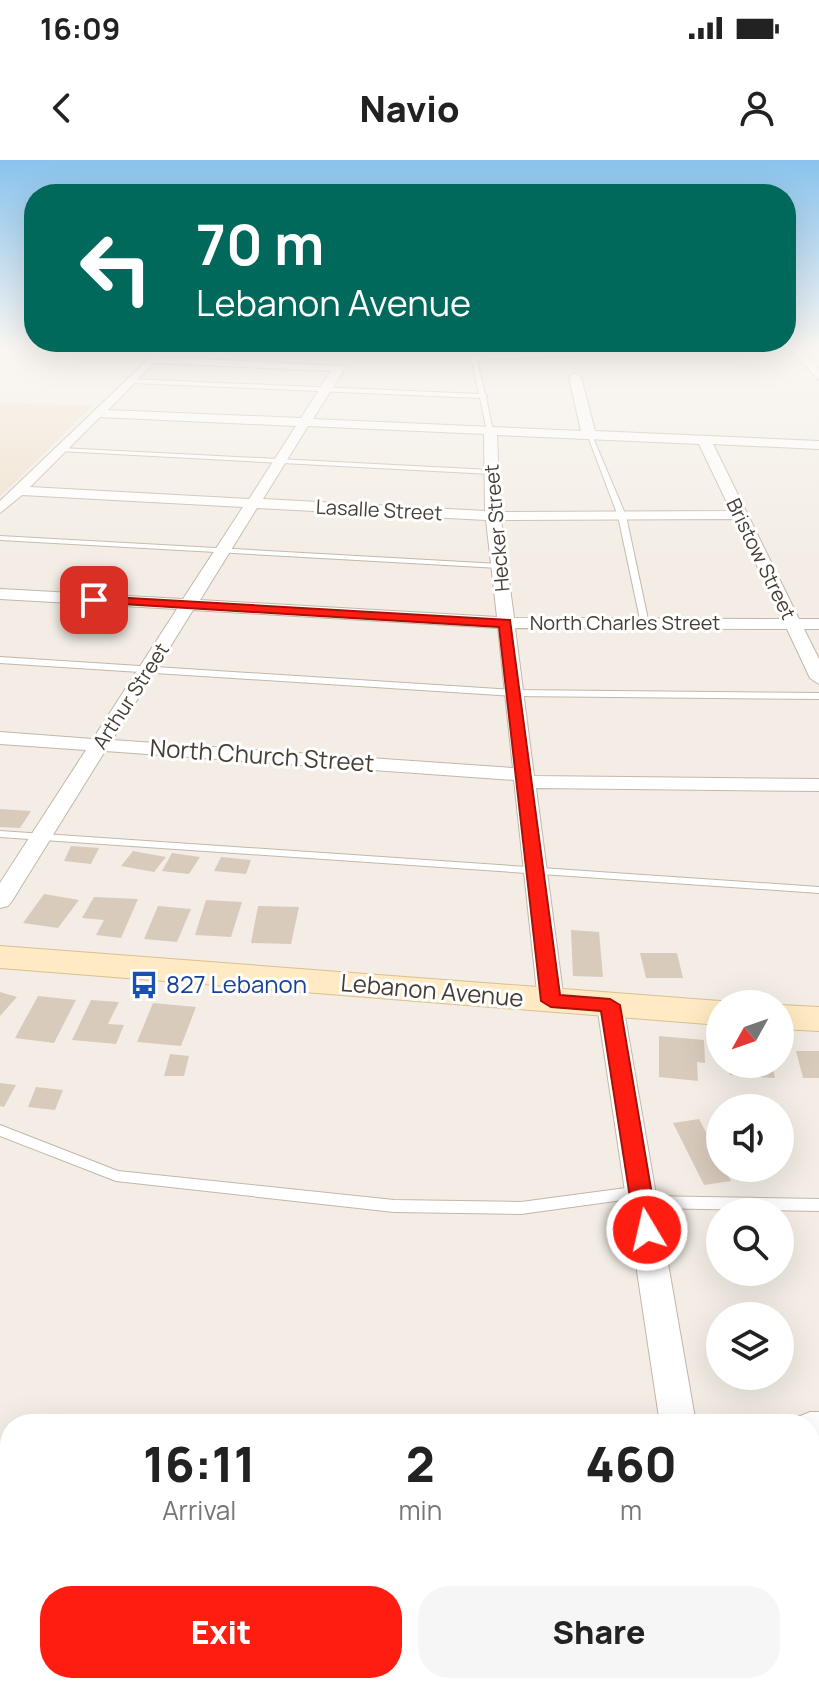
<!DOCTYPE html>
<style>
:root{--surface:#fff;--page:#f6f6f6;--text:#222;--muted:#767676;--accent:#ff1c10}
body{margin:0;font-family:Manrope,sans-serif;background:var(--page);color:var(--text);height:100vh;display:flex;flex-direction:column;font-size:30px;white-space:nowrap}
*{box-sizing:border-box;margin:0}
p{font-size:26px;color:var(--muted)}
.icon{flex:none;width:44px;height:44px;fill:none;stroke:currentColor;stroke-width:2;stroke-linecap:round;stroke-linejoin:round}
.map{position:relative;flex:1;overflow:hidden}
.details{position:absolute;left:0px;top:1254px;width:820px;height:280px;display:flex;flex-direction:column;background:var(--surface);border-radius:32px 32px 0 0;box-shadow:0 8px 32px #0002}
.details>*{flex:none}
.guide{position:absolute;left:24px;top:24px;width:772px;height:168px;border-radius:32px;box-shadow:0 8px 32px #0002;background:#00695c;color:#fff;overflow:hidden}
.needle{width:52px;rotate:230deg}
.controls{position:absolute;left:706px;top:830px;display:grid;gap:16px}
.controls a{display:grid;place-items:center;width:88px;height:88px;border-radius:50%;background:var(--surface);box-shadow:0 8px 32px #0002;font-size:40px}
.pin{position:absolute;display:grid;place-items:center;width:68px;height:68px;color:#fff;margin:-34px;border-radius:16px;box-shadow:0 4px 12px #0006}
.me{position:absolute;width:88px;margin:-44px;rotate:351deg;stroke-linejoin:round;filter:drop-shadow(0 0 6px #0008)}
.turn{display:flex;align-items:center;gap:28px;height:168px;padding:0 40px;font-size:36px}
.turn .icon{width:104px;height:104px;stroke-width:2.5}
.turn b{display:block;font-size:56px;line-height:68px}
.eta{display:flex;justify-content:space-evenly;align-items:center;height:136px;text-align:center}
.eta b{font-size:48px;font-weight:800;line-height:56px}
.action{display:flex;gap:16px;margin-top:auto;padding:16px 40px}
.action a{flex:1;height:92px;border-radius:32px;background:var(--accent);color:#fff;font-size:32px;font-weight:800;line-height:92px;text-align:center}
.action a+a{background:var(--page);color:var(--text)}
.status{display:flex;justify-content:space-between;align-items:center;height:56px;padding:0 40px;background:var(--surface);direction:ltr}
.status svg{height:22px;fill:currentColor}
header{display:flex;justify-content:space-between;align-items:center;height:104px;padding:0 40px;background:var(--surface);font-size:36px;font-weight:800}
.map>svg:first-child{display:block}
.education{fill:#eee1cd}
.building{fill:#d9cbbc}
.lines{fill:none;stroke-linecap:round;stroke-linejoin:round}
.lane-casing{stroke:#c2b7aa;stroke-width:2}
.street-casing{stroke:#c2b7aa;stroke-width:2}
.secondary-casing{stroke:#dac093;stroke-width:2}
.lane{fill:#fff;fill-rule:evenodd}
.street{fill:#fff;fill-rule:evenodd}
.secondary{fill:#ffeac3;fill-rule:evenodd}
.route{fill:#ff1c10;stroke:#a6120a;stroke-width:2}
.labels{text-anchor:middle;stroke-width:6;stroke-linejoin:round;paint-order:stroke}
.far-street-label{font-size:20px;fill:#463d34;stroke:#fff}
.street-label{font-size:24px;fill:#463d34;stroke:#fff}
.transit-label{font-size:24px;fill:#164399;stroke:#fff;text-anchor:start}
</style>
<div class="status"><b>16:09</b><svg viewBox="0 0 49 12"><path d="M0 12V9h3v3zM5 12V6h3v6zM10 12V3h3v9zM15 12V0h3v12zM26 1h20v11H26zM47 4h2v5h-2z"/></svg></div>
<header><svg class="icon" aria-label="back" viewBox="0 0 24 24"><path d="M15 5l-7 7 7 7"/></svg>Navio<svg class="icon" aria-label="person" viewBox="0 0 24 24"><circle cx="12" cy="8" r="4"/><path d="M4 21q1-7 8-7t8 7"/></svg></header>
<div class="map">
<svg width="819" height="1534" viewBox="0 0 819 1534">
<rect width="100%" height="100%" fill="#f3ede5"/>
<path class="education" d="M0 243 92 246 0 337Z"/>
<path class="building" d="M0 649 31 651 20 668 0 667Z
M71 686 99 688 91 704 64 701Z
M133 691 166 697 154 712 121 706Z
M172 693 200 697 189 714 162 711Z
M221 697 251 700 246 714 214 711Z
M44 734 79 740 58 768 23 763Z
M94 737 138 739 121 778 96 775 104 760 82 758Z
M206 740 242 742 231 777 195 775Z
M158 746 191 749 177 782 144 779Z
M258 746 299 747 291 784 251 783Z
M571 770 599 772 603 817 573 816Z
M640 793H677L683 818H646Z
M0 832 17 837 0 856Z
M38 836 76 840 54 883 15 878Z
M91 840 119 842 108 864 124 865 116 884 72 880Z
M153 843 196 847 181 886 137 882Z
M659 876 704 880 705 903 697 902 698 921 659 917Z
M796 891H819V918H803Z
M170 894 189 896 184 916H164Z
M728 904H772L775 918 730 915Z
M0 923 16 925 4 947 0 946Z
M36 927 63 930 55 950 28 947Z
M699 959 720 1000V1008H724L731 1021 704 1025 673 963Z"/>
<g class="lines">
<defs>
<path id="lane" d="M462 186H468L476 196 608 190 621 186H628L609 194 477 200 485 234 487 236 486 237 493 271 490 273 487 271 480 238 131 223 128 221 131 219 479 234 471 198Z
M587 274 592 275 626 356 649 464 648 466 641 464 618 356Z
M61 288 491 310 494 312 491 314 59 291V289Z
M0 376 499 404 503 406 499 408 0 380Z
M0 497 513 530 819 533V539L513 536 0 503Z
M0 671 819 727V733L0 677Z
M0 965 118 1011 394 1040 521 1042 641 1026 646 1028 648 1032 645 1036 819 1039V1051L642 1048 637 1046 634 1042 637 1038 521 1054 394 1052 116 1021 0 976Z"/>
<path id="street" d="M797 186H808L807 195 819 209V220L795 195Z
M161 187 167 190 160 197 343 206 345 208 313 259 581 271 569 217 575 213 581 217 595 271 819 281V289L713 284 799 459H819V469H804L819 499V524L810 518 787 469 515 468 534 616 819 619V631L536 628 564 841 560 847 551 849 542 847 538 841 514 620 105 591 12 741 8 746 0 748V723L86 590 0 584V572L93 579 177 449 0 439V429L183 439 243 347 22 335 0 353V341ZM154 203 331 211 301 258 108 250ZM100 257 296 266 249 339 30 327ZM308 266 484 274 485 351 263 339ZM497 275 699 284 731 351 500 352ZM257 348 486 360 497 457 200 440ZM735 359 782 459 514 458 501 360ZM193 450 498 468 513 608 112 580Z
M610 837 619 839 623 845 696 1264H660L597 845 601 839Z
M810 1252H819V1284H810V1264H794L798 1257Z
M699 1524H739L741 1534H699Z"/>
<path id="secondary" d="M0 786 720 841 731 844H720V865L0 808Z
M780 845 819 847V871L780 869Z"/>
</defs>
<use href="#lane" class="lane-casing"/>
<use href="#street" class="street-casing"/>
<use href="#secondary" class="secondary-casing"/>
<use href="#lane" class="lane"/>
<use href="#street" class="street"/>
<use href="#secondary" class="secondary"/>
</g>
<linearGradient id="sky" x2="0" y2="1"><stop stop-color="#89c3ed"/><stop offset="0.47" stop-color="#faf7f3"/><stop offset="1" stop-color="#faf7f3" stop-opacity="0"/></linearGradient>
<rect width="819" height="400" fill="url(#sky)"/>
<path class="route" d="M94 436 510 460 560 835 610 839 620 845 658 1070 655 1076 647 1079 639 1076 635 1070 601 851 551 847 541 841 499 467 90 442V437Z"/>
<defs>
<symbol id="bus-bare" viewBox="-9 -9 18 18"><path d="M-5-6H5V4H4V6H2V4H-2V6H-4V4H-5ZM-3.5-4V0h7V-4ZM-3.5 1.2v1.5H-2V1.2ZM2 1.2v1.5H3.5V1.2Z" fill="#1a4fb4" stroke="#fff" stroke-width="2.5" paint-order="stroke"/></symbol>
</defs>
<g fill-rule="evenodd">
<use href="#bus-bare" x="124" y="805" width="40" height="40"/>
</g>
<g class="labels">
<g class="far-street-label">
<text transform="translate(379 350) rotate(3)" y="7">Lasalle Street</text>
<text transform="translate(497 368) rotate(-95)" y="7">Hecker Street</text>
<text transform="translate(761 399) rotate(64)" y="7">Bristow Street</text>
<text x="625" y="470">North Charles Street</text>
<text transform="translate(131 536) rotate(-57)" y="7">Arthur Street</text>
</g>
<g class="street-label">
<text transform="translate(262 596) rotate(4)" y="8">North Church Street</text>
<text transform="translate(432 831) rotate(5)" y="8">Lebanon Avenue</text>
</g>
<g class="transit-label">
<text x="166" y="833">827 Lebanon</text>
</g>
</g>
</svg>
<div class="controls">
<a><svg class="needle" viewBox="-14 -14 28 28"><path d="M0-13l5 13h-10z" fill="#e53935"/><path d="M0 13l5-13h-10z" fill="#767676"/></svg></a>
<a><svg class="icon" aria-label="sound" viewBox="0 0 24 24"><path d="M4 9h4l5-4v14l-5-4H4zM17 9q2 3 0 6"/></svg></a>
<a><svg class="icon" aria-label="search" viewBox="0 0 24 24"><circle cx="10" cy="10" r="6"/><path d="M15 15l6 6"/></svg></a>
<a><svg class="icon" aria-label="layers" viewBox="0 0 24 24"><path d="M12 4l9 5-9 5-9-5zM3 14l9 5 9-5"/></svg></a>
</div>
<div class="pin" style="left:94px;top:440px;background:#d93025"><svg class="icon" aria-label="arrive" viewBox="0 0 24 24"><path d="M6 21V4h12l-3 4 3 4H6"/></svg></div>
<svg class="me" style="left:647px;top:1070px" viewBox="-20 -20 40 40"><circle r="17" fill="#ff1c10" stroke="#fff" stroke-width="3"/><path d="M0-11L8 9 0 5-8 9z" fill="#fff"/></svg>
<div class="guide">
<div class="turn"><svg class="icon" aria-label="left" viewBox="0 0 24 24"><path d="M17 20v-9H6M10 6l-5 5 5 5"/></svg><div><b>70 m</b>Lebanon Avenue</div></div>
</div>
<section class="details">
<div class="eta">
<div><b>16:11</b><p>Arrival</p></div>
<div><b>2</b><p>min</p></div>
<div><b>460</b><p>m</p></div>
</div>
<div class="action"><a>Exit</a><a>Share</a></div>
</section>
</div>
